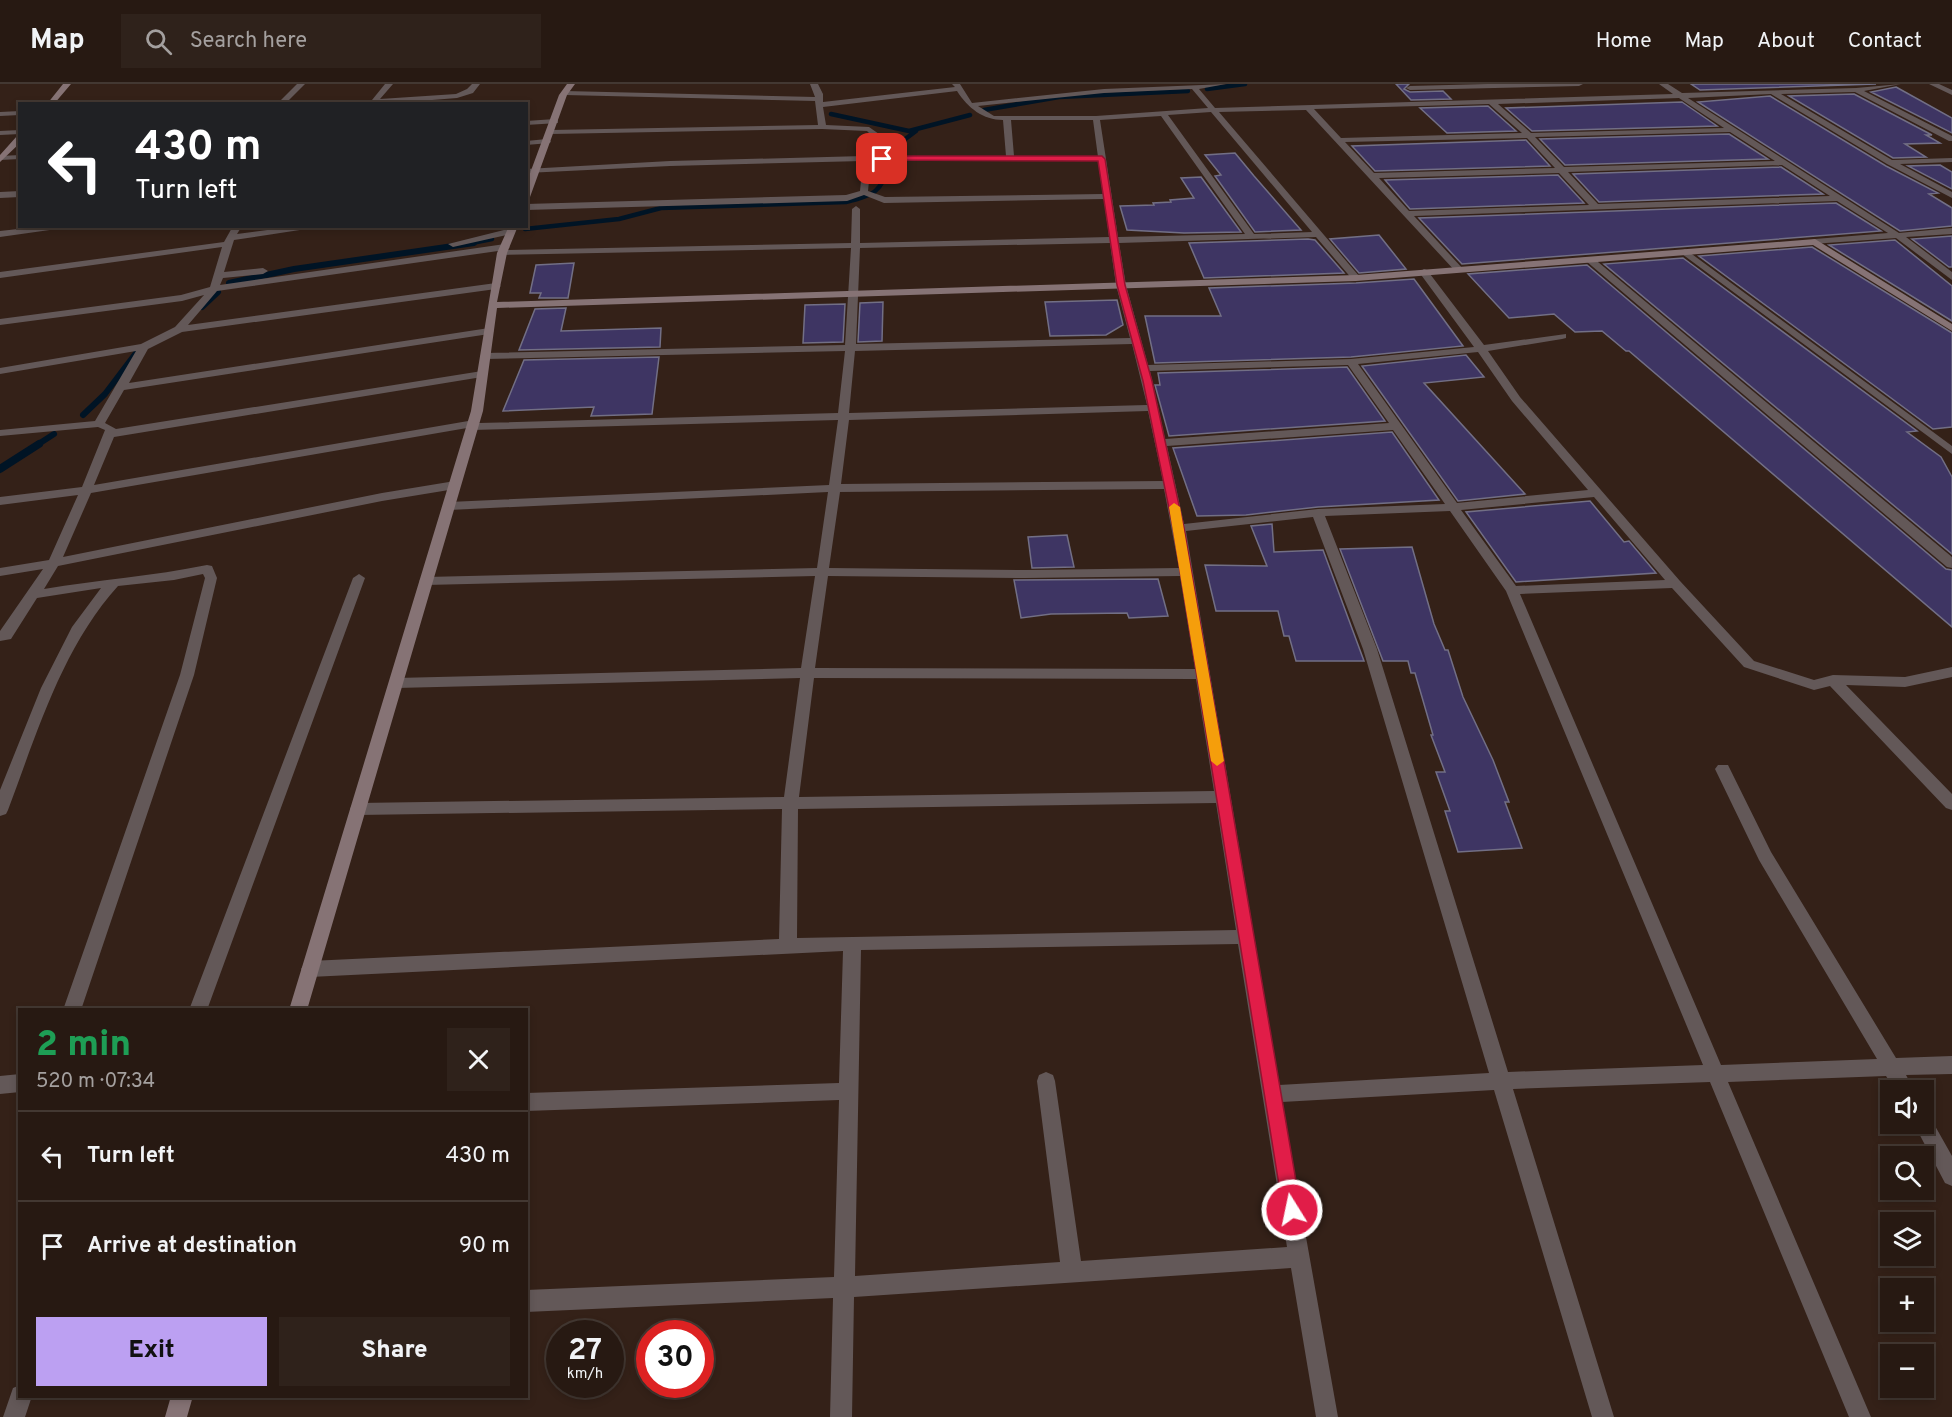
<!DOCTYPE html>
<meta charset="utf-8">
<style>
:root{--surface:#271912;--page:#2f221b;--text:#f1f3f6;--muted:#a4a09f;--line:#433832;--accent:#bca0f2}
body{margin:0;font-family:Overpass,sans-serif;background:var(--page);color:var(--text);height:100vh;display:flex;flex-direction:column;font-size:22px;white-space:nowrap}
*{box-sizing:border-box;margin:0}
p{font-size:20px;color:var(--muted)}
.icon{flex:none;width:33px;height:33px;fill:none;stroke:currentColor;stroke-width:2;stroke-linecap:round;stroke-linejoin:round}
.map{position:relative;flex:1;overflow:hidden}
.details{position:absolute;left:18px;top:924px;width:510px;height:390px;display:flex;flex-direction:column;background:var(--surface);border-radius:0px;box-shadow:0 3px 9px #0003,0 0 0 2px var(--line)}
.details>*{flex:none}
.banner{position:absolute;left:18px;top:18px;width:510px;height:126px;border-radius:0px;box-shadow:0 3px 9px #0003,0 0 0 2px var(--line);background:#202124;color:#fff;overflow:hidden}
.controls{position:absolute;left:1880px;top:996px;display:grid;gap:12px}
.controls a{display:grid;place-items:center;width:54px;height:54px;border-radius:0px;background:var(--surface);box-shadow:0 3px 9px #0003,0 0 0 2px var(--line);font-size:30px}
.speed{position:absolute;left:546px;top:1236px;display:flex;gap:12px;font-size:30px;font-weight:700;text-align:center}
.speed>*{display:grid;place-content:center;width:78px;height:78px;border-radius:50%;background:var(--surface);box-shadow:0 3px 9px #0003,0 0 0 2px var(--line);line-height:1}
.speed small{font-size:15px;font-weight:400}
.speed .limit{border:9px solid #d22;background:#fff;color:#111}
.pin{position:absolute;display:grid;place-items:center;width:51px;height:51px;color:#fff;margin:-26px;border-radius:12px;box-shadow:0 3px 9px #0006}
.me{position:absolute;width:66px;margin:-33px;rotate:350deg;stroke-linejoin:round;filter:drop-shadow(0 0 4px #0008)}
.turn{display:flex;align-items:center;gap:21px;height:126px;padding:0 18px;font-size:27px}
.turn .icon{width:78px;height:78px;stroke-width:2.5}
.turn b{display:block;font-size:42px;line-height:51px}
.round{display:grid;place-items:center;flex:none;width:63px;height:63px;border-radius:0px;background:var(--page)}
.headline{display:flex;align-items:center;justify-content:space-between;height:102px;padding:0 18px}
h1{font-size:36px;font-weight:800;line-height:45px;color:#1e9e55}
.cta{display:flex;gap:12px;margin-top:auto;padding:12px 18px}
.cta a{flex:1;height:69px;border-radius:0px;background:var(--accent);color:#111;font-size:24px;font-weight:800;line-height:69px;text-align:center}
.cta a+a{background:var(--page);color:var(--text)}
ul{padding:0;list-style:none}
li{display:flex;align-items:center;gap:18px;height:90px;padding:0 18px;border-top:2px solid var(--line)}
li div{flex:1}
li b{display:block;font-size:22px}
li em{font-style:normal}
header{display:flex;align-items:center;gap:36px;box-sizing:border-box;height:84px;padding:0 30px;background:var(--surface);border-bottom:2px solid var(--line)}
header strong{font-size:28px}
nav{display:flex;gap:33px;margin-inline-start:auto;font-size:21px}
.search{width:420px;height:54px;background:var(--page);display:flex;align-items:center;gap:15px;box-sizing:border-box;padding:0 21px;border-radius:0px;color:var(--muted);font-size:22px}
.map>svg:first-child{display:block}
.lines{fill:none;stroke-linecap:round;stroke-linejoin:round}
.stream-far2{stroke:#001425;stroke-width:4.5}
.stream-far1{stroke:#001425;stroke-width:6}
.stream{stroke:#001425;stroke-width:8}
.building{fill:#3e3563;stroke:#726f85;stroke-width:1.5}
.street{fill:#635858;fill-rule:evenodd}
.secondary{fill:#867375;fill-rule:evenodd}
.route{fill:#e11d48;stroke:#92132f;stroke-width:1.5}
.slow{fill:#f59e0b}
</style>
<header>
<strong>Map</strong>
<div class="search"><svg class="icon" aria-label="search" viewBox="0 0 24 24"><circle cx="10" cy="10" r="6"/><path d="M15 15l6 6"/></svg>Search here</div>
<nav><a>Home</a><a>Map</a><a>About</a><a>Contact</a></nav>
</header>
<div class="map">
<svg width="1952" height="1333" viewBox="0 0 1952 1333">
<rect width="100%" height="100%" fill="#342118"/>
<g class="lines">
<path class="stream-far2" d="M1207 5 1245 0
M984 26 1059 13 1188 7
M831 30 909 47 970 31
M895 69 904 56 916 47
M525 145 619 135 661 124 846 118C878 111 879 107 892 78
M467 160 492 155"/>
<path class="stream-far1" d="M229 199 294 185 474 159
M202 223 218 208
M83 331 105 310 136 269
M37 361 54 350"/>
<path class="stream" d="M0 385 39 360"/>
</g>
<path class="building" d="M1396 0H1409L1404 5 1410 8 1443 7 1451 15 1411 16Z
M1691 0H1876L1700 6Z
M1896 3 1952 34V49L1871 8Z
M1854 10 1932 51H1926L1940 59 1905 60 1926 73 1893 74 1789 12Z
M1770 12 1886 82 1938 109 1929 110 1952 124V142L1900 147 1698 18Z
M1682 18 1717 42 1532 47 1506 24Z
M1488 22 1516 47 1447 49 1420 24Z
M1729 50 1768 75 1565 81 1540 55Z
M1526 56 1550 82 1375 87 1352 62Z
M1235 69 1254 92 1301 146 1255 148 1215 92 1221 91 1205 71Z
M1940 81 1952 88V105L1908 82Z
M1781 83 1823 110 1599 118 1573 90Z
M1558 91 1584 119 1410 125 1385 96Z
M1201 93 1241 148 1184 149 1127 146 1120 122 1154 121 1153 119 1171 118 1170 116 1194 114 1181 94Z
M1836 119 1881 147 1462 180 1419 134Z
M1379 151 1406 185 1359 189 1330 155Z
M1952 152V183H1949L1912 155Z
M1308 155 1315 156 1344 189 1204 194 1189 159Z
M1895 156 1952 202V237L1829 161Z
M1812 163 1952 249V343L1933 345 1699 172Z
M1683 174 1917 347 1907 348 1941 373 1952 393V470L1604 180Z
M574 179 568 214H539L541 209H530L536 181Z
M1587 181 1946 485 1952 486V543L1629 267H1626L1602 247 1575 248 1554 230 1509 234 1468 190Z
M1414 195 1463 262 1351 273 1155 279 1145 232H1221L1209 204 1356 199Z
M1117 216 1123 241 1106 251 1050 252 1045 218Z
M883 218 882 257 858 258 860 219Z
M845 220 843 258 803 259 805 221Z
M566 224 561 247 661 244 660 263 519 266 535 225Z
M1466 271 1484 293 1424 299 1525 410 1458 417 1362 282Z
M659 273 652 330 591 332 594 323 503 327 524 276Z
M1347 283 1385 337 1169 352 1155 301H1160L1158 289Z
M1392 348 1439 416 1318 423 1246 431 1197 432 1173 364Z
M1590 417 1624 458 1629 457 1656 489 1516 498 1466 428Z
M1272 440 1274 468 1323 466 1364 577H1296L1289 552H1284L1278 527H1216L1205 481 1267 482 1251 442Z
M1067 451 1074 483 1032 484 1028 453Z
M1412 463 1434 540 1445 566H1448L1463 613 1493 676 1509 718H1505L1522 764 1458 768 1445 727H1450L1436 688H1445L1431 651H1433L1415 589H1411L1408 577H1383L1340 465Z
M1158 495 1168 532 1129 534 1127 529 1051 530 1021 534 1014 496Z"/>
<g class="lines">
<path class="street" d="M297 0H305L285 20H277Z
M385 0H393L380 15 456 10 467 5 472 0H480L473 9 457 14 382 20H340L372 16Z
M810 0H818L823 10V18L955 3 952 0H960L972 19 1104 5 1226 0 1199 5 1215 24 1673 10 1659 0H1668L1682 9 1856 4 1901 0 1864 7 1952 52V57H1949L1855 8 1781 10 1892 76 1952 74V78L1900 80 1952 108V114L1887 80 1771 10 1688 14 1899 149 1952 144V150L1906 153 1952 188V196L1896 154 1812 160V156L1815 155 1888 149 1837 117 1414 132 1464 186 1456 188 1306 26 1219 28 1359 192V196H1353L1316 153 1119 159 1126 201 1148 281 1351 275 1474 263 1419 188 1424 185 1427 186 1484 261 1566 250V254L1562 255 1488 267 1520 313 1680 497 1754 577 1814 596 1833 591 1905 593 1952 583V593L1905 603 1846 601 1952 710V726L1946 724 1830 602 1814 606 1744 583 1672 504 1520 510 1721 981 1877 975 1759 776 1715 685 1718 681H1728L1771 768 1896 974 1952 972V990L1906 991 1914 1006H1895L1886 992 1728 998 1871 1333H1849L1710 998 1513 1005 1614 1333H1592L1494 1006 1282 1018 1338 1333H1316L1291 1184 854 1213 852 1333H830L833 1214 526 1228V1206L834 1193 839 1016 526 1027V1009L839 999 843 867 310 893 304 890 301 885 304 880 310 877 779 855 782 725 358 731 352 729 350 725 352 721 358 719 784 713 800 594 396 604 389 599 396 594 801 584 815 492 426 501 419 497 426 493 817 484 828 408 449 426 443 422 449 418 829 401 838 336 472 346 467 344 91 409 63 473 382 409 455 397 461 401 455 405 382 417 58 482 44 505C98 496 153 492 207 481L212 482 217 494 194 591 81 926H63L180 591 205 494 203 490 174 496 118 502C62 564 37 649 8 726L6 730 0 732V706L41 604 72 543 101 504 37 514 11 555 0 557V547L43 485 0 492V484L49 476 78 411 0 421V413L82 403 105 346 98 343 0 352V346L95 337 136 267 0 290V284L141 260 175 243 204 211 182 217 0 241V235L181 211 210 203 222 163 0 194V188L224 158 233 142H242L237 150 298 142H326L234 156 224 188 263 184 268 187 263 190 223 194 220 201 505 160 510 163 505 166 217 207 188 241 496 199 501 202 496 205 182 248 148 265 129 299 489 244 494 247 489 250 124 306 105 339 116 345 482 287 487 290 482 293 114 353 94 401 474 336 479 339 838 329 845 267 485 275 480 272 485 269 845 261 851 164 499 171V167L502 166 851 159 852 125 856 122 860 125V159L1109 153 1104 115 884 119 864 111 847 117 526 126V120L846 111 860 107 863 77 670 82 526 89V85L670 77 864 72 871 51 867 47 822 45 551 50 547 48 551 46 818 41 815 17 565 11 561 9 565 7 815 13ZM1192 5 1208 24 1096 32H994L978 22 1104 9ZM957 7C968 24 983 36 1003 36L1006 72H872L879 50 869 43 826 41 823 23ZM1679 14 1724 44 1531 49 1498 20ZM1489 20 1522 49 1341 54 1314 25ZM1211 28 1312 148 1254 150 1168 31ZM1161 32 1245 150 1118 153 1100 36ZM1011 36H1093L1098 73 1014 72ZM1730 48 1775 77 1564 83 1535 53ZM1527 54 1555 84 1374 89 1345 58ZM871 77H1098L1103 110 885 113 868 107ZM1782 81 1830 112 1598 120 1568 88ZM1559 89 1589 121 1409 127 1379 94ZM1110 159 1116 201 1130 254 856 260 860 164ZM1132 260 1147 321 849 329 855 267ZM1478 268 1512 317 1588 406 1457 419 1358 280ZM1348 281 1389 339 1165 355 1150 287ZM1148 327 1163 397 841 400 849 336ZM1393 346 1445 420 1318 425 1184 440 1167 362ZM1164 405 1179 484 1026 486 829 484 840 408ZM1594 413 1665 496 1516 502 1461 426ZM1450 427 1506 507 1703 981 1508 988 1377 565 1325 432ZM1313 433 1363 565 1489 989 1279 1001 1186 447ZM828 492 1026 494 1180 492 1195 585 815 584ZM814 594 1196 595 1214 707 799 713ZM1216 719 1236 846 797 854 798 725ZM1238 860 1287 1163 1081 1177 1055 997 1053 991 1046 988 1039 991 1037 997 1060 1178 855 1192 861 866Z
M1487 0H1583L1579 2 1410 6 1406 4 1410 2Z
M1929 0H1939L1952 6V11Z
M20 27V31L0 32V28Z
M555 35H558V39L526 41V37Z
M20 46V50L0 51V47Z
M547 55 551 57 550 59 526 61V57Z
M20 71V75L0 76V72Z
M20 107V113L0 114V108Z
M45 142H78L0 153V147Z
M512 144 515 145V149L453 163 448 160Z
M1685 165 1952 362V370L1682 170 1680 168Z
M1586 173H1592L1952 473V484L1947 483 1586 177Z
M359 490 365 494 207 926H189L353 494Z
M20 990V1008L0 1010V992Z
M1923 1030 1930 1033 1952 1072V1102L1945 1099 1914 1040H1923Z
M20 1301V1312H32L25 1333H3L13 1304Z"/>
<path class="secondary" d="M63 0H71L54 20H47Z
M567 0H575L567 11 530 113 526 115V100L559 11Z
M17 52H20V59L0 78V71Z
M509 142H518L507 169 497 218 1356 191 1815 155 1952 240V247L1813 161 1356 197 497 224 483 327 307 926H289L471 327 497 169Z
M171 1312H193L187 1333H165Z"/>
</g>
<path class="route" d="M882 72H1102L1105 75 1125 201 1152 297 1184 444 1301 1126 1299 1133 1292 1135 1285 1133 1283 1126 1173 444 1143 297 1117 201 1098 77 879 76Z"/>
<path class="slow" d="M1174 419 1180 423 1224 677 1217 682 1211 677 1169 423Z"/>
</svg>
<div class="controls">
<a><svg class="icon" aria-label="sound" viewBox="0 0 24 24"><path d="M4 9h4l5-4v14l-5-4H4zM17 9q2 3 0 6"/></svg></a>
<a><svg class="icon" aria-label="search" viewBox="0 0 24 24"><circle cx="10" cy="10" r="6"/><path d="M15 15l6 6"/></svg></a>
<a><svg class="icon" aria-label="layers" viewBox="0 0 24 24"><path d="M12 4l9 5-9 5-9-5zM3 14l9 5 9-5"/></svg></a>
<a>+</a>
<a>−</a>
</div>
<div class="speed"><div>27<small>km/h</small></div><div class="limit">30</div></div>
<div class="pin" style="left:882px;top:75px;background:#d93025"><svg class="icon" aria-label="arrive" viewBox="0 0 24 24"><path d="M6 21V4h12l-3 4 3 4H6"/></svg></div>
<svg class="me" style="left:1292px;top:1126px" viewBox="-20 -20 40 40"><circle r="17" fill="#e11d48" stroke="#fff" stroke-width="3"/><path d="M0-11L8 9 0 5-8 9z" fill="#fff"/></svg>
<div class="banner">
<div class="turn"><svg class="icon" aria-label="left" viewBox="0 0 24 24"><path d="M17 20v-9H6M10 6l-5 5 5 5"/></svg><div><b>430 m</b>Turn left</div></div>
</div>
<section class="details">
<div class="headline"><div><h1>2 min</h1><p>520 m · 07:34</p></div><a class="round"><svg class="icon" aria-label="close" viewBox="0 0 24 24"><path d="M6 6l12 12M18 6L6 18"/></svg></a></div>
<ul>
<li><svg class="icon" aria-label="left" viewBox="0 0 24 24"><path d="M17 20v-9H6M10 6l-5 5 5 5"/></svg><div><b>Turn left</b></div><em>430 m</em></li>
<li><svg class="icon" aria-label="arrive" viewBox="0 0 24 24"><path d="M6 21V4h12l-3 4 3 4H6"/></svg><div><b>Arrive at destination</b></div><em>90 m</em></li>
</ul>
<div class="cta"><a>Exit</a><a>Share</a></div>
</section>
</div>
